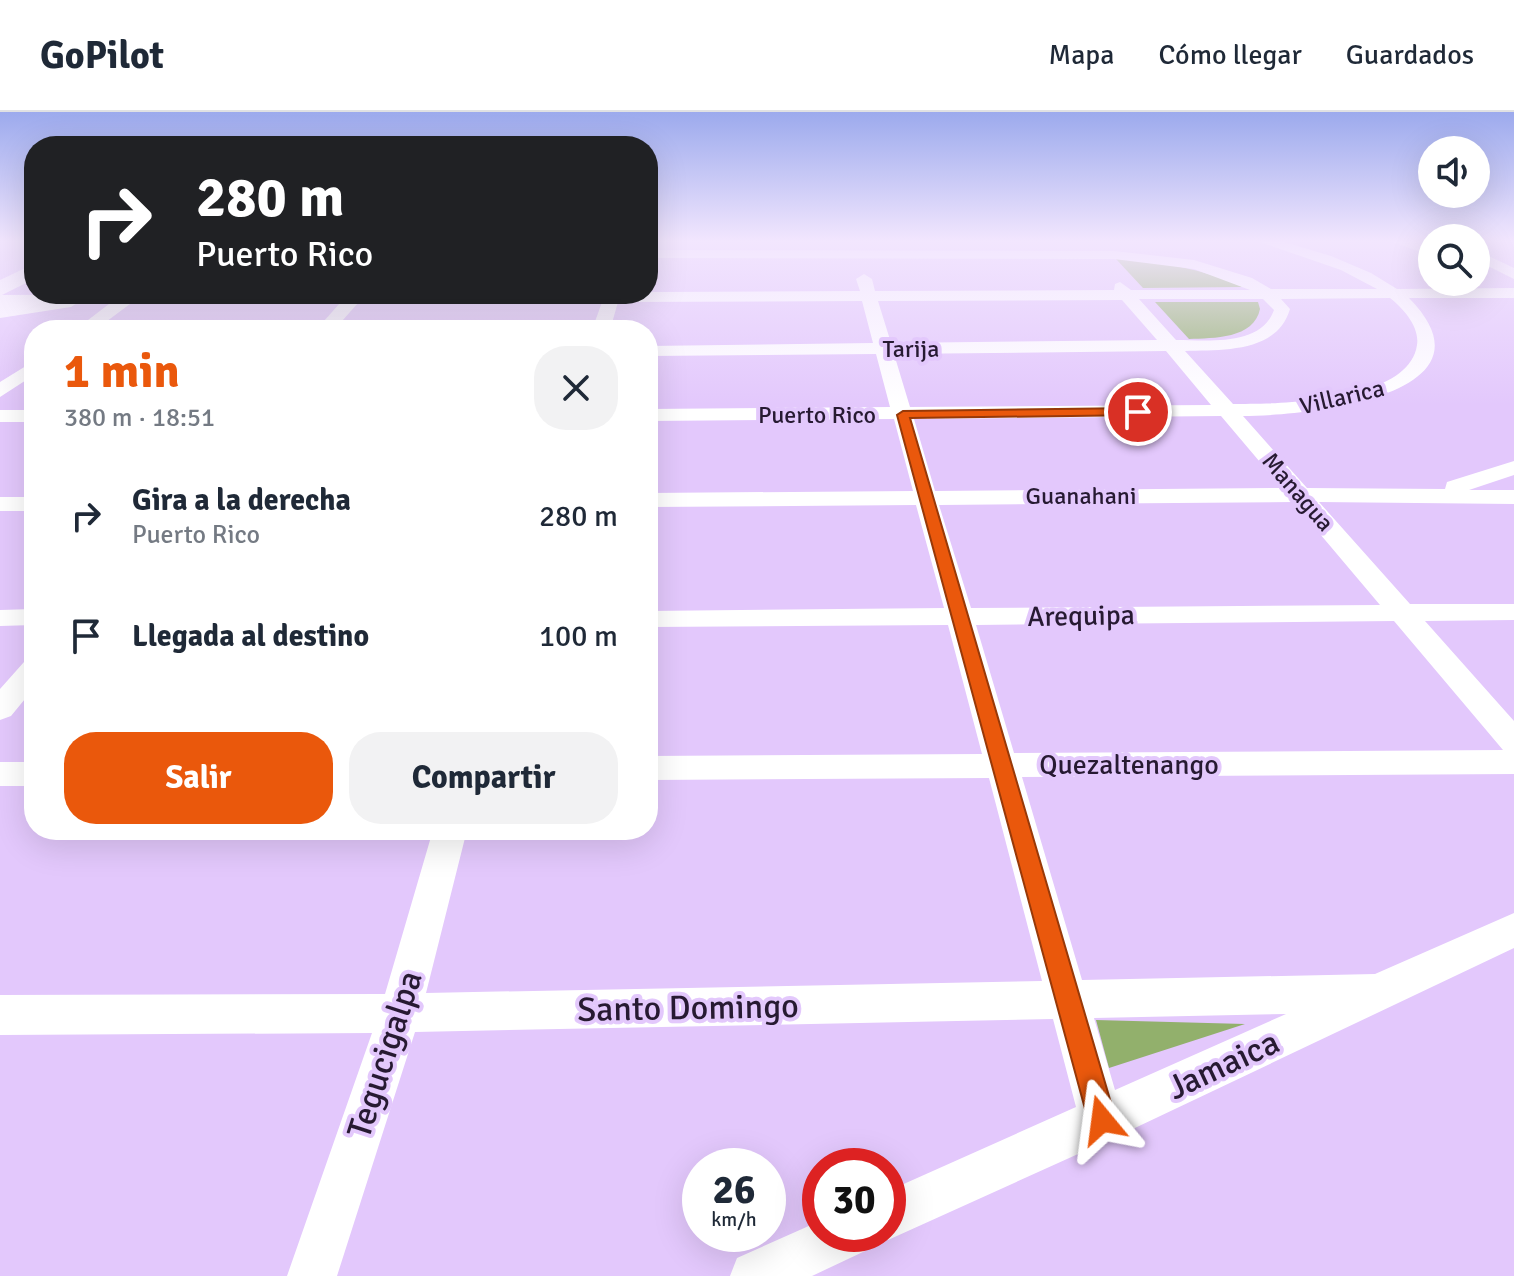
<!DOCTYPE html>
<html lang="es">
<meta charset="utf-8">
<style>
:root{--surface:#fff;--page:#f2f2f3;--text:#1f2937;--muted:#747a83;--line:#e0e1e3;--accent:#ea580c}
body{margin:0;font-family:Signika,sans-serif;background:var(--page);color:var(--text);height:100vh;display:flex;flex-direction:column;font-size:30px;white-space:nowrap}
*{box-sizing:border-box;margin:0}
p{font-size:26px;color:var(--muted)}
.icon{flex:none;width:44px;height:44px;fill:none;stroke:currentColor;stroke-width:2;stroke-linecap:round;stroke-linejoin:round}
.map{position:relative;flex:1;overflow:hidden}
.sheet{position:absolute;left:24px;top:208px;width:634px;height:520px;display:flex;flex-direction:column;background:var(--surface);border-radius:32px;box-shadow:0 8px 32px #0002}
.sheet>*{flex:none}
.hud{position:absolute;left:24px;top:24px;width:634px;height:168px;border-radius:32px;box-shadow:0 8px 32px #0002;background:#202124;color:#fff;overflow:hidden}
.fabs{position:absolute;left:1418px;top:24px;display:grid;gap:16px}
.fabs a{display:grid;place-items:center;width:72px;height:72px;border-radius:50%;background:var(--surface);box-shadow:0 8px 32px #0002;font-size:40px}
.speed{position:absolute;left:682px;top:1036px;display:flex;gap:16px;font-size:40px;font-weight:700;text-align:center}
.speed>*{display:grid;place-content:center;width:104px;height:104px;border-radius:50%;background:var(--surface);box-shadow:0 8px 32px #0002;line-height:1}
.speed small{font-size:20px;font-weight:400}
.speed .limit{border:12px solid #d22;background:#fff;color:#111}
.pin{position:absolute;display:grid;place-items:center;width:68px;height:68px;color:#fff;margin:-34px;border:4px solid #fff;border-radius:50%;box-shadow:0 2px 8px #0007}
.me{position:absolute;width:88px;margin:-44px;rotate:344deg;stroke-linejoin:round;filter:drop-shadow(0 0 6px #0008)}
.turn{display:flex;align-items:center;gap:28px;height:168px;padding:0 40px;font-size:36px}
.turn .icon{width:104px;height:104px;stroke-width:2.5}
.turn b{display:block;font-size:56px;line-height:68px}
.round{display:grid;place-items:center;flex:none;width:84px;height:84px;border-radius:32px;background:var(--page)}
.headline{display:flex;align-items:center;justify-content:space-between;height:136px;padding:0 40px}
h1{font-size:48px;font-weight:700;line-height:60px;color:var(--accent)}
.primary-button{display:flex;gap:16px;margin-top:auto;padding:16px 40px}
.primary-button a{flex:1;height:92px;border-radius:32px;background:var(--accent);color:#fff;font-size:32px;font-weight:700;line-height:92px;text-align:center}
.primary-button a+a{background:var(--page);color:var(--text)}
ul{padding:0;list-style:none}
li{display:flex;align-items:center;gap:24px;height:120px;padding:0 40px}
li div{flex:1}
li b{display:block;font-size:30px}
li em{font-style:normal}
header{display:flex;align-items:center;gap:48px;box-sizing:border-box;height:112px;padding:0 40px;background:var(--surface);border-bottom:2px solid var(--line)}
header strong{font-size:38px}
nav{display:flex;gap:44px;margin-inline-start:auto;font-size:28px}
.map>svg:first-child{display:block}
.green{fill:#92b06c}
.lines{fill:none;stroke-linecap:round;stroke-linejoin:round}
.minor{fill:#fff;fill-rule:evenodd}
.secondary{fill:#fff;fill-rule:evenodd}
.route{fill:#ea580c;stroke:#983908;stroke-width:2}
.labels{text-anchor:middle;stroke-width:8;stroke-linejoin:round;paint-order:stroke}
.far-street-label{font-size:24px;fill:#271a32;stroke:#e3c8fc}
.street-label{font-size:28px;fill:#271a32;stroke:#e3c8fc}
.near-street-label{font-size:34px;fill:#271a32;stroke:#e3c8fc}
</style>
<header>
<strong>GoPilot</strong>
<nav><a>Mapa</a><a>Cómo llegar</a><a>Guardados</a></nav>
</header>
<div class="map">
<svg width="1514" height="1164" viewBox="0 0 1514 1164">
<rect width="100%" height="100%" fill="#e3c8fc"/>
<path class="green" d="M1116 147C1161 150 1201 156 1243 175L1143 176Z
M1155 190H1258L1260 197C1254 227 1213 226 1189 227Z
M1096 908 1245 912 1109 956Z"/>
<g class="lines">
<path class="minor" d="M1260 130H1284L1331 144 1371 161 1397 177 1514 176V186H1409C1506 285 1302 304 1243 304L1307 376 1445 377 1447 370 1514 349V363L1469 378H1514V392L1319 390 1410 492H1514V508L1425 509 1514 609V662L1022 665 1082 868 1375 862 1514 801V836L1118 1024 888 1128 873 1122H888V1079L1076 995 1053 907 415 920 337 1164H287L372 921 0 923V883L385 882 433 718H467L426 881 1042 869 989 666 648 668V644L982 642 948 513 648 515V499L944 496 916 393 648 395V381L913 379 894 307 648 309V297L890 295 876 242 648 244V234L873 231 862 189 618 190 610 218H592L602 190 358 191 334 218H316L340 191 130 192 95 218H75L109 192 0 193V183L860 179 856 167 864 162 872 167 875 179 1114 178 1115 172 1120 170 1131 178H1250L1194 157 1114 147 648 146V138L1114 139 1194 148 1252 166 1271 177H1377L1341 158ZM1390 186C1403 196 1420 215 1417 233 1409 291 1277 292 1233 292L1185 239C1223 238 1277 241 1290 197L1281 187ZM1139 187H1263L1274 198C1261 235 1207 228 1176 228ZM1122 188 1157 228 891 231 878 189ZM1166 239 1211 293 910 295 894 242ZM1221 304 1282 376 935 379 914 307ZM1293 390 1380 493 971 496 939 393ZM1394 509 1503 638 1014 641 976 513ZM1286 902 1115 978 1094 906Z
M1393 130H1416L1432 135V144Z
M1476 138 1514 156V167L1476 148Z
M34 249V263L0 285V270Z
M0 298H34V310H0Z
M0 385H34V399H0Z
M34 497V513L0 514V498Z
M34 547V576L11 604 0 608V577L24 550Z
M0 650H34V674H0Z
M820 1109V1122H873L865 1139 812 1164H730L737 1146Z"/>
<path class="secondary" d="M34 152V167L0 184V168Z
M66 182 79 183 82 188 71 195 0 206V192Z"/>
</g>
<linearGradient id="sky" x2="0" y2="1"><stop stop-color="#9caaed"/><stop offset="0.44" stop-color="#f2e6fe"/><stop offset="1" stop-color="#f2e6fe" stop-opacity="0"/></linearGradient>
<rect width="1514" height="293" fill="url(#sky)"/>
<path class="route" d="M1138 296 1144 300 1143 303 910 306 1116 1008 1111 1018 1102 1022 1092 1018 1088 1008 897 303 903 299Z"/>
<g class="labels">
<g class="far-street-label">
<text x="911" y="245">Tarija</text>
<text transform="translate(1342 285) rotate(-13)" y="8">Villarica</text>
<text x="817" y="311">Puerto Rico</text>
<text transform="translate(1298 380) rotate(49)" y="8">Managua</text>
<text x="1081" y="392">Guanahani</text>
</g>
<g class="street-label">
<text transform="translate(1081 503) rotate(-1)" y="10">Arequipa</text>
<text x="1129" y="662">Quezaltenango</text>
</g>
<g class="near-street-label">
<text transform="translate(688 895) rotate(-1)" y="12">Santo Domingo</text>
<text transform="translate(384 942) rotate(-72)" y="12">Tegucigalpa</text>
<text transform="translate(1223 952) rotate(-25)" y="12">Jamaica</text>
</g>
</g>
</svg>
<div class="fabs">
<a><svg class="icon" aria-label="sound" viewBox="0 0 24 24"><path d="M4 9h4l5-4v14l-5-4H4zM17 9q2 3 0 6"/></svg></a>
<a><svg class="icon" aria-label="search" viewBox="0 0 24 24"><circle cx="10" cy="10" r="6"/><path d="M15 15l6 6"/></svg></a>
</div>
<div class="speed"><div>26<small>km/h</small></div><div class="limit">30</div></div>
<div class="pin" style="left:1138px;top:300px;background:#d93025"><svg class="icon" aria-label="arrive" viewBox="0 0 24 24"><path d="M6 21V4h12l-3 4 3 4H6"/></svg></div>
<svg class="me" style="left:1102px;top:1008px" viewBox="-20 -20 40 40"><path d="M0-17L14 15 0 8-14 15z" fill="#ea580c" stroke="#fff" stroke-width="4"/></svg>
<div class="hud">
<div class="turn"><svg class="icon" aria-label="right" viewBox="0 0 24 24"><path d="M7 20v-9h11M14 6l5 5-5 5"/></svg><div><b>280 m</b>Puerto Rico</div></div>
</div>
<section class="sheet">
<div class="headline"><div><h1>1 min</h1><p>380 m · 18:51</p></div><a class="round"><svg class="icon" aria-label="close" viewBox="0 0 24 24"><path d="M6 6l12 12M18 6L6 18"/></svg></a></div>
<ul>
<li><svg class="icon" aria-label="right" viewBox="0 0 24 24"><path d="M7 20v-9h11M14 6l5 5-5 5"/></svg><div><b>Gira a la derecha</b><p>Puerto Rico</p></div><em>280 m</em></li>
<li><svg class="icon" aria-label="arrive" viewBox="0 0 24 24"><path d="M6 21V4h12l-3 4 3 4H6"/></svg><div><b>Llegada al destino</b></div><em>100 m</em></li>
</ul>
<div class="primary-button"><a>Salir</a><a>Compartir</a></div>
</section>
</div>
